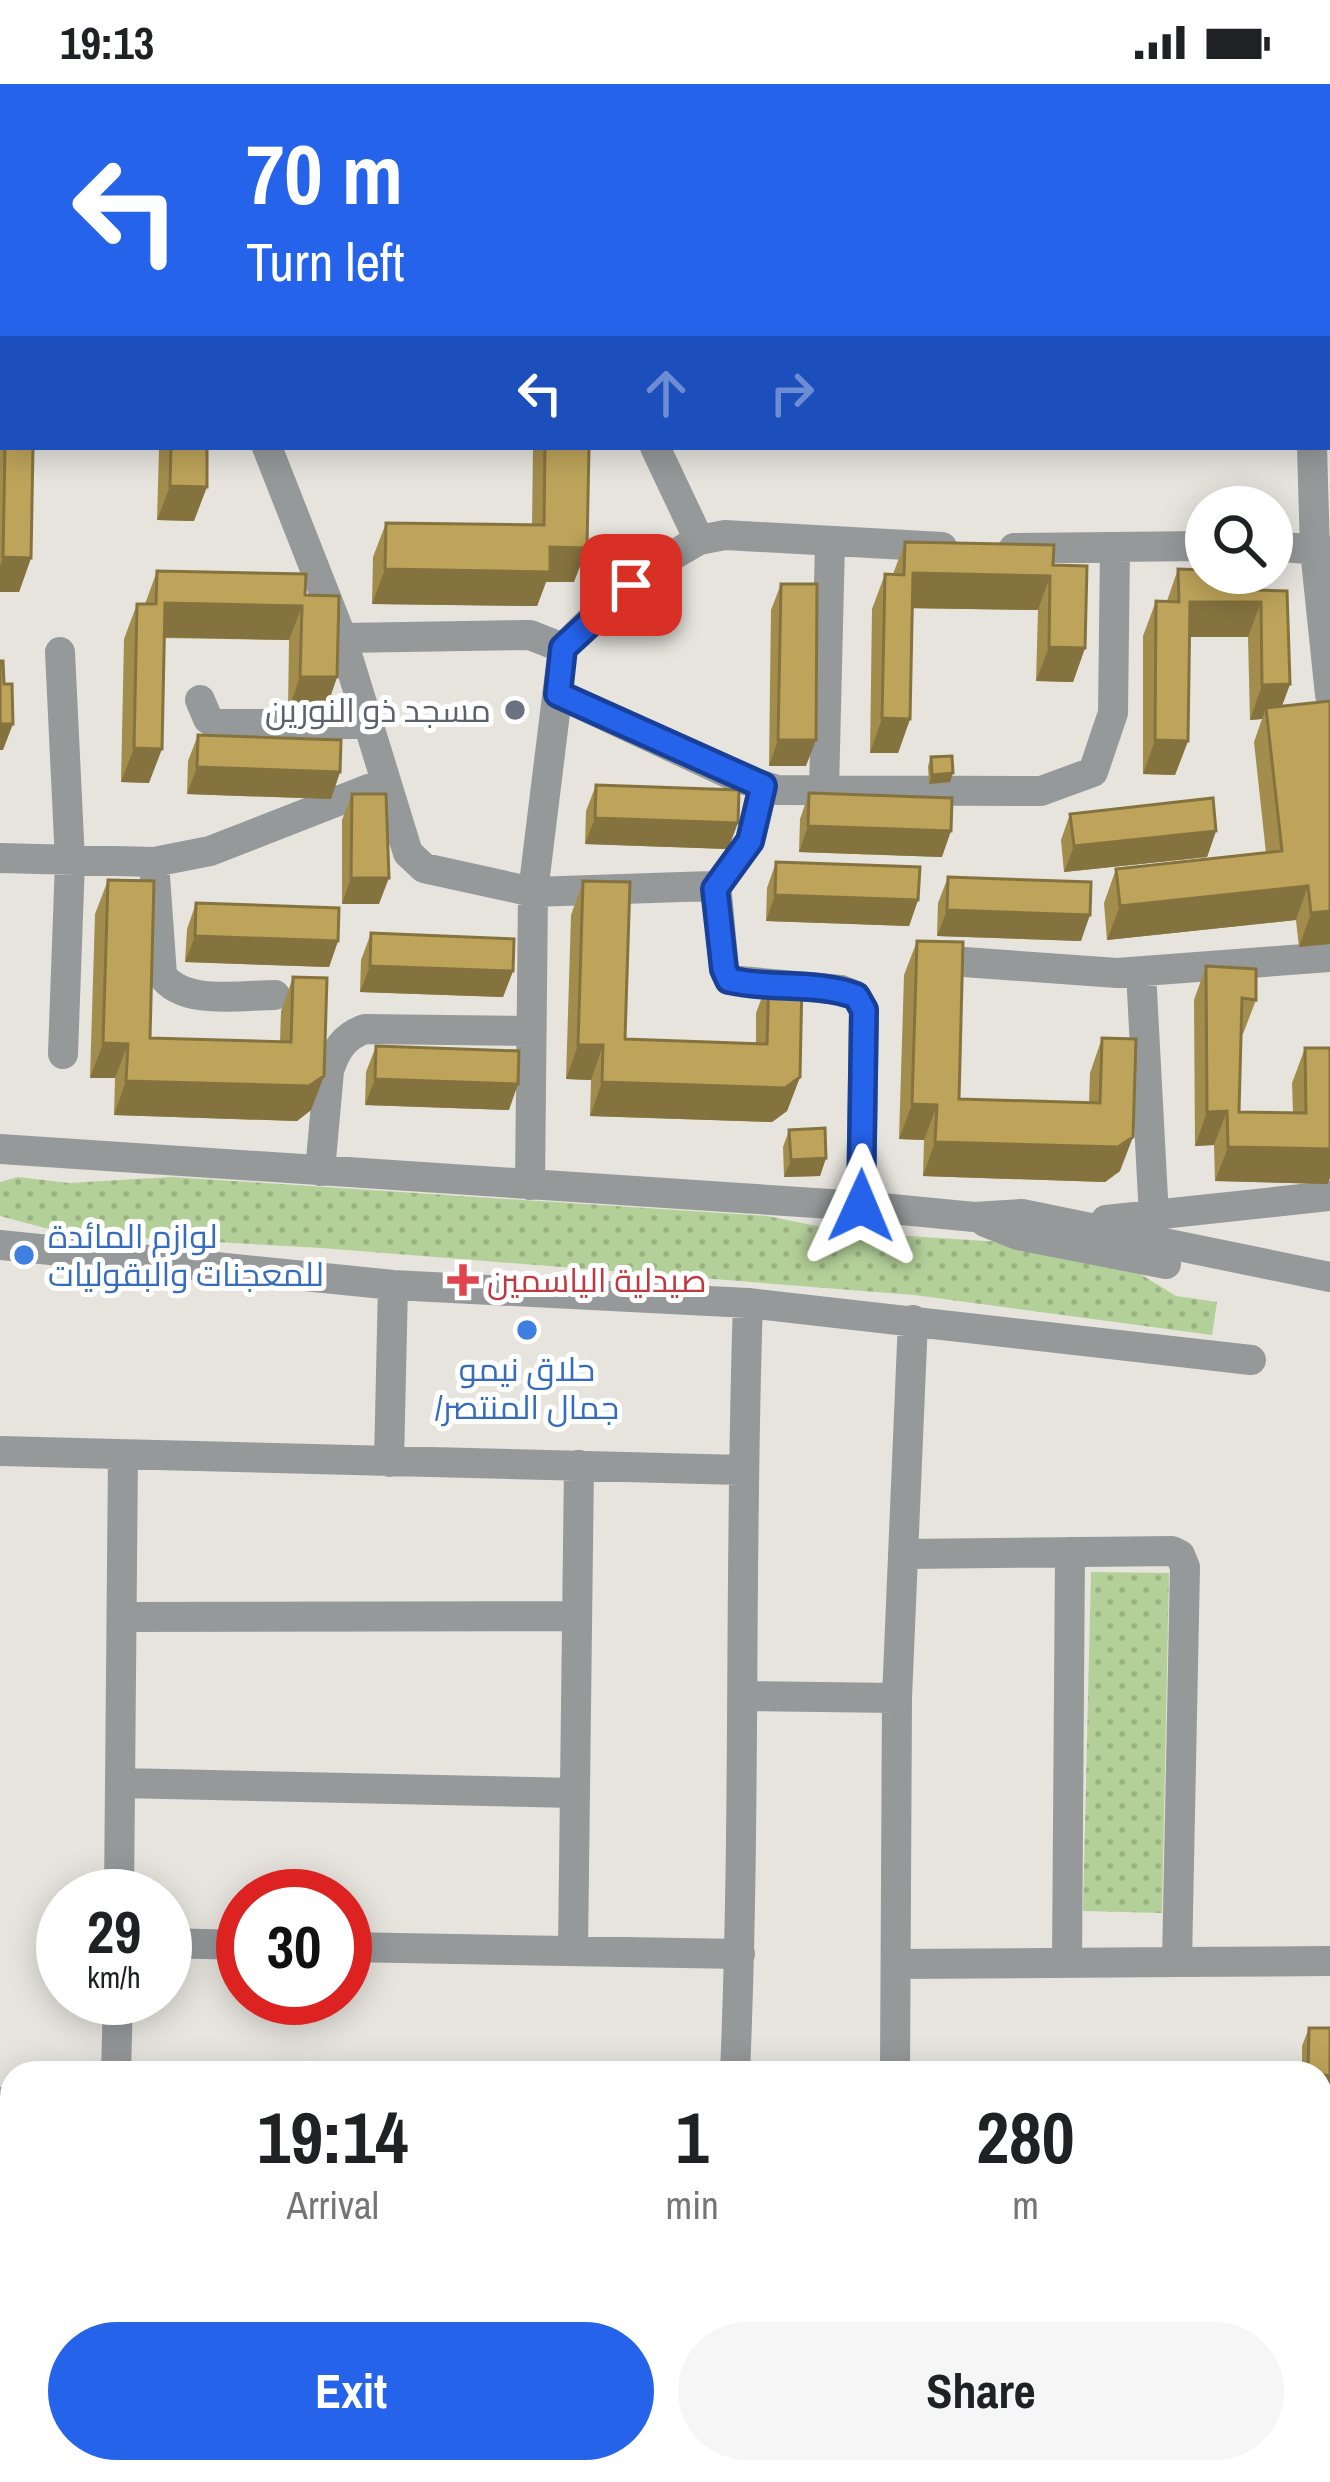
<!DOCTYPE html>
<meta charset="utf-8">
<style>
:root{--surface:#fff;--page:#f6f6f6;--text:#202124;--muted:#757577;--accent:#2563eb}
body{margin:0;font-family:"Archivo Narrow",Cairo,sans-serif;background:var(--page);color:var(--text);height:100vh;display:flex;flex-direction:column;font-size:45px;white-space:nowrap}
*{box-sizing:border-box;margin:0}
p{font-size:39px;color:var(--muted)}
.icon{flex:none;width:66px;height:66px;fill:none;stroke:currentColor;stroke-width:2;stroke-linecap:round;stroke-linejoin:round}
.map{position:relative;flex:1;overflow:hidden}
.sheet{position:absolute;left:0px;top:1977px;width:1332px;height:423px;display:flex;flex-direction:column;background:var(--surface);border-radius:36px 36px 0 0;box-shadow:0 6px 30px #0003}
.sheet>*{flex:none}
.guide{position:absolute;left:0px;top:0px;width:1332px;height:366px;box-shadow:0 6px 30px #0003;background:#2563eb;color:#fff;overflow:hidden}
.controls{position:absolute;left:1185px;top:402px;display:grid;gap:24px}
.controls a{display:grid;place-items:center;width:108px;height:108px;border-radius:50%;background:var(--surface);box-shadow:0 6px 30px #0003;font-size:60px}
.speed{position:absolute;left:36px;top:1785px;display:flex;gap:24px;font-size:60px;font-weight:700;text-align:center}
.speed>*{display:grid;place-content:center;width:156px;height:156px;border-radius:50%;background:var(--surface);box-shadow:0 6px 30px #0003;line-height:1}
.speed small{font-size:30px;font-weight:400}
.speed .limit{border:18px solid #d22;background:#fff;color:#111}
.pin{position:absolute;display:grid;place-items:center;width:102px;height:102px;color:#fff;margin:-51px;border-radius:24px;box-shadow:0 6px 18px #0006}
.me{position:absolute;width:132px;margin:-66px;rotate:1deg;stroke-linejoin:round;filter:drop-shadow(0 0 9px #0008)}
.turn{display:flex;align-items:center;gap:42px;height:252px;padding:0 48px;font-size:54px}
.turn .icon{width:156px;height:156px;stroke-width:2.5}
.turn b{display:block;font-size:84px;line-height:102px}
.lanes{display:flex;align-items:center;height:114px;padding:0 48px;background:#0003;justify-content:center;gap:60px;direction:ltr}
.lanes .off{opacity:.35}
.eta{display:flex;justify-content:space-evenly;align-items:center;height:204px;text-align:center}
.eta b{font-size:72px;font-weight:700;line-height:84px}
.cta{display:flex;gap:24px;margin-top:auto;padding:24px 48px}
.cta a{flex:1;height:138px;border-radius:72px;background:var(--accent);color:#fff;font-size:48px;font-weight:700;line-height:138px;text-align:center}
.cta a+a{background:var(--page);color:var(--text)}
.status{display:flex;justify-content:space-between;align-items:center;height:84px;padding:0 60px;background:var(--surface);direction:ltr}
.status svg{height:33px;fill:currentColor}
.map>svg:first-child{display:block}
.park{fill:url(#park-dots)}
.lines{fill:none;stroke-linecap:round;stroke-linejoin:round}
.minor{stroke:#96999a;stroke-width:30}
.wall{fill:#a38d4d}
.shaded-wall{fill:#85733f}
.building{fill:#bea45a;stroke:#85733f;stroke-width:3}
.route-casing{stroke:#184099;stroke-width:30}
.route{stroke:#2563eb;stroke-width:21}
.worship-dot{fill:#6b7280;stroke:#fff;stroke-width:4.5}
.shop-dot{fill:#3f7fe0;stroke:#fff;stroke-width:4.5}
.health-dot{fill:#e0444e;stroke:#fff;stroke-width:4.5}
.labels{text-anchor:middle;stroke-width:10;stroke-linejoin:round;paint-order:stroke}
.worship-label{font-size:33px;fill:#5b616d;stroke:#fff;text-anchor:end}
.shop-label{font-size:33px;fill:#366cbe;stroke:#fff;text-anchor:start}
.health-label{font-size:33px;fill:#be3a42;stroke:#fff;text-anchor:start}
</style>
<div class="status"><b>19:13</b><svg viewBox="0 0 49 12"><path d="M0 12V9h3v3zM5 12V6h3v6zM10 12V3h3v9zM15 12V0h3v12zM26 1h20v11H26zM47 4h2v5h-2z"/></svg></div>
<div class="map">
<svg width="1330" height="2398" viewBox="0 0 1330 2398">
<defs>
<pattern id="park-dots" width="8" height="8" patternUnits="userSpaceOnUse" patternTransform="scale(3)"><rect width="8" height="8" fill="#b4d099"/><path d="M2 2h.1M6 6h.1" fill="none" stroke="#9ab182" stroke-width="1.8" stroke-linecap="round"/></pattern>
</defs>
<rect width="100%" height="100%" fill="#e6e4dd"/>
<path class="park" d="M18 1093 69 1099 172 1093 767 1132 847 1148 1001 1158 1137 1188 1176 1212 1217 1218 1212 1251 914 1211 322 1164 125 1153 45 1144 0 1132V1098Z
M1091 1488 1169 1489 1162 1829 1083 1827Z
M678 2388H819V2398H678Z"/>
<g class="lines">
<path class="minor" d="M81 0 98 3
M141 0 146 3
M254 0V3
M531 0V3
M627 3 647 0
M1328 3V0
M0 121 3 116
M0 232 3 233
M267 363 342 554 408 769 424 784 533 808 711 802 717 810 724 885 729 896 841 906 856 912 864 926 861 1122
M655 363 699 456
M1312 363 1315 466 1330 611
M1272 462 1330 467
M1014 464 1206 462
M342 554 530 551 563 564
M60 568 70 777 63 970
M558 610 736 693 777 706 1041 707 1093 688 1113 629 1115 464
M200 616 208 635 216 640H368
M824 706 830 459
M0 774 154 778 210 767 384 699
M154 778 162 891C183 922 242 911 275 911
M715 805 750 757 763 702
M936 876 1117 889 1330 873
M1141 888 1154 1133
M0 1065 861 1122 974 1133 1022 1130 1330 1193
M320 1087 329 987C335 967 344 952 365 945L531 947
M530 1101 533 808 563 564 606 521 656 481 699 456 725 451 942 463
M1106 1136 1330 1112
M985 1138 1018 1151 1166 1180
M0 1161 393 1201 748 1219 1251 1276
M0 1367 742 1386
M389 1378 393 1201
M123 1533 577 1532
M743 1612 897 1614
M121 1699 575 1709
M119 1812 123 1371
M165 1859 243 1861
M345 1863 740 1870
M573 1867 579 1381
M1177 1878 1330 1877
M1067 1879 1070 1468
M899 1880 1177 1878 1185 1483 1180 1471 1172 1467 905 1470
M116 1989 118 1914
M735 1989C746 1732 739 1475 748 1219
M895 1989 897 1614 913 1236
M0 2018H12
M1320 2050 1330 2051
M0 2257H12
M333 2398V2388
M500 2398V2388
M671 2398V2388
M829 2398V2388
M993 2398 994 2388
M1161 2398V2388"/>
</g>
<path class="wall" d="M3 338V363H33L31 474 19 508H0V346Z
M35 363H207L194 437 157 436 159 366Z
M533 363H589L574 498H546L537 522 372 520 373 473 386 439 532 441Z
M905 458 1053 481 1085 564 1073 598 1036 597 1038 526 912 524 910 635 898 669H870L872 525 885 490H893Z
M1178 485 1258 506 1290 600 1282 622 1330 860 1299 863 1296 836 1107 856 1104 819 1116 785 1266 769 1254 658 1262 635 1250 636 1248 553H1189L1188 657 1175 691 1143 690V552L1156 517H1167Z
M157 487 305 511 337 593 325 628 288 627 289 556 164 554 149 699 121 698 124 555 137 520H145Z
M781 500 806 682H769L771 526Z
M198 651 340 688 331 715 187 710 188 677Z
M931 673 950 698 929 700 928 682Z
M596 701 728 765 585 760 586 727Z
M809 709 942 773 799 768 800 735Z
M352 710 379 820H342V736Z
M1070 730 1216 747 1207 773 1064 788 1061 756Z
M776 778 918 816 909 842 766 837 767 804Z
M948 793 1081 857 937 852 938 819Z
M108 796 150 954 280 958 281 927 293 893 324 992 311 1026 297 1037 114 1031 115 994H90L95 830Z
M583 797 625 955 756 959V929L769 894 800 993 787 1027 772 1038 590 1032 591 996 566 995 571 831Z
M196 819 338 857 329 883 185 878 187 845Z
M371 849 513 887 503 913 360 908 361 876Z
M917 857 959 1015 1089 1019 1090 989 1102 954 1120 1087 1105 1098 923 1092 924 1056 899 1055 904 891Z
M1206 882 1256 916 1243 950H1241L1239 1028 1293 1029 1292 999 1305 964 1328 1100 1215 1097 1214 1061 1195 1062 1194 916Z
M376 962 509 1026 365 1021 366 988Z
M789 1046 826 1074 820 1092 784 1093 783 1063Z
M1309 1944H1330V2009H1320V1989H1302V1962Z
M5 2116H12V2181H0V2131Z
M0 2292H12V2388H39V2398H4L5 2380H0Z
M72 2388H137V2398H72Z
M192 2388H285V2398H189Z
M377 2388H435V2398H377Z"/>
<path class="shaded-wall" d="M35 363H160L159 366Z
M170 402 207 403 194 437 157 436Z
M550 463 587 464 574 498H546L537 522 372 520 385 485Z
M3 473 31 474 19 508H0V482Z
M913 489 1050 492 1038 526 900 524Z
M1190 518H1261L1248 553H1177Z
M165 519 302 522 289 556 152 553Z
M1049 563 1085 564 1073 598 1036 597Z
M300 593H337L325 628 288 627Z
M1290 600 1277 635 1266 624 1262 635 1250 636 1262 601Z
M882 634 910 635 898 669H870Z
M0 640H13L3 666H0Z
M778 656H816L806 682H769Z
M1155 656 1188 657 1175 691 1143 690Z
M134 664 162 665 149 699 121 698Z
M197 683 340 688 331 715 187 710Z
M953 689 950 698 929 700 932 691Z
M595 734 738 739 728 765 585 760Z
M808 742 951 747 942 773 799 768Z
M1216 747 1207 773 1064 788 1074 762Z
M351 794H389L379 820H342Z
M1308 802 1296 836 1107 856 1120 822Z
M775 811 918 816 909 842 766 837Z
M947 826 1090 831 1081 857 937 852Z
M1330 827V860L1299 863 1311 829Z
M195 852 338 857 329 883 185 878Z
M370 882 513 887 503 913 360 908Z
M103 959 128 960 115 994H90Z
M578 961H603L591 996 566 995Z
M324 992 311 1026 297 1037 114 1031 126 997Z
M800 993 787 1027 772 1038 590 1032 602 998Z
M375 995 518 1000 509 1026 365 1021Z
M912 1020 937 1021 924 1056 899 1055Z
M1227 1027 1214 1061 1195 1062 1207 1028Z
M1133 1053 1120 1087 1105 1098 923 1092 935 1058Z
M1228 1063 1330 1065V1094L1328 1100 1215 1097Z
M826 1074 820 1092 784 1093 791 1076Z
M1320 1991 1330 1992V2009H1320Z
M2 2163H12V2181H0Z
M0 2354H12V2360L5 2380H0Z"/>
<path class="building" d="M5 363H33L31 474 3 473Z
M171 363H207V403L170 402Z
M545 363H589L587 464 550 463V488L385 485 386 439 544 441Z
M905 458 1054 461 1053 481 1087 482 1085 564 1049 563 1050 492 913 489 910 635 882 634 885 490 904 491Z
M1178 485 1206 486V489H1258V506L1287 507 1290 600 1262 601 1261 518H1190L1188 657 1155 656 1156 517 1179 518Z
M157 487 306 490 305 511 339 512 337 593H300L302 522 165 519 162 665 134 664 137 520H156Z
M781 500H817L816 656H778Z
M0 577H3L4 600H12L13 640H0Z
M1330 617V827L1311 829 1308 802 1120 822 1116 785 1282 767 1266 624Z
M198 651 341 656 340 688 197 683Z
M952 672 953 689 932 691 931 673Z
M596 701 739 706 738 739 595 734Z
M809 709 952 714 951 747 808 742Z
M352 710H386L389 794H351Z
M1213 714 1216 747 1074 762 1070 730Z
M776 778 920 783 918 816 775 811Z
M948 793 1091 798 1090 831 947 826Z
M108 796 154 797 150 954 291 958 293 893 327 894 324 992 309 1002 126 997 128 960 103 959Z
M583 797 630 798 625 955 767 960 769 894 802 896 800 993 785 1004 602 998 603 961H578Z
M196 819 339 824 338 857 195 852Z
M371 849 514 855 513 887 370 882Z
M917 857 963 858 959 1015 1100 1019 1102 954 1136 955 1133 1053 1118 1063 935 1058 937 1021 912 1020Z
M1206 882 1256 885V916L1242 914 1239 1028 1306 1029 1305 964H1330V1065L1228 1063 1227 1027 1207 1028Z
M376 962 519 967 518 1000 375 995Z
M825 1044 826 1074 791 1076 789 1046Z
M1309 1944H1330V1992L1308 1989Z
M5 2116H12V2163H2Z
M0 2292H12V2354H0Z
M17 2388H39V2398H16Z
M78 2388H110L109 2398H78Z
M115 2388H137V2398H115Z
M201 2388H285V2398H200Z
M383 2388H435V2398H383Z"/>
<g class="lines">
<defs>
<path id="route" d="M631 501 563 564 558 610 763 702 750 757 715 805 724 885 729 896C771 906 816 897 856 912L864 926 861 1122"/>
</defs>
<use href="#route" class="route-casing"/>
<use href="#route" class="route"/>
</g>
<circle class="worship-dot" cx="515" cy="626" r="12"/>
<g class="shop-dot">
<circle cx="24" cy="1171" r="12"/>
<circle cx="527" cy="1246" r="12"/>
</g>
<path class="health-dot" d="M457 1178h12v12h12v12h-12v12h-12v-12h-12v-12h12z"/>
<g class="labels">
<g class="worship-label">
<text x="491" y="638">مسجد ذو النورين</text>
</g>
<g class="shop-label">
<text x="48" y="1164">لوازم المائدة<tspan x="48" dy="38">للمعجنات والبقوليات</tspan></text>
<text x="527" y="1297" text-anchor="middle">حلاق نيمو<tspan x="527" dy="38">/جمال المنتصر</tspan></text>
</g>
<g class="health-label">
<text x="487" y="1208">صيدلية الياسمين</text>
</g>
</g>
</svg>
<div class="controls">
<a><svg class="icon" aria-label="search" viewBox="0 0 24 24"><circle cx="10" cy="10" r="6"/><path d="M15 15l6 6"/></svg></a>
</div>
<div class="speed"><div>29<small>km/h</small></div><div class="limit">30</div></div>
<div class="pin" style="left:631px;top:501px;background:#d93025"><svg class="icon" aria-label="arrive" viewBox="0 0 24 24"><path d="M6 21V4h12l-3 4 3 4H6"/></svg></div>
<svg class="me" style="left:861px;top:1122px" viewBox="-20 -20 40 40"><path d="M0-17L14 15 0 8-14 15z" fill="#2563eb" stroke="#fff" stroke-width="4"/></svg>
<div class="guide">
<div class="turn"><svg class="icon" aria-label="left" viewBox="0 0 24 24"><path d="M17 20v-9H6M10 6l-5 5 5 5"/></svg><div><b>70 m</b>Turn left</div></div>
<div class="lanes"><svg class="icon" aria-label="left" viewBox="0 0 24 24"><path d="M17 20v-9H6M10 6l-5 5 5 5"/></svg><svg class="icon off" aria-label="ahead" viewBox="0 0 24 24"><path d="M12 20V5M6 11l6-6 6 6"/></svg><svg class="icon off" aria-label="right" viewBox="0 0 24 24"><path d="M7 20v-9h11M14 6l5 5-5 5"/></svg></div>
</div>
<section class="sheet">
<div class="eta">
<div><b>19:14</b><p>Arrival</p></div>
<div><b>1</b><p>min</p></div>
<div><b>280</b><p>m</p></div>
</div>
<div class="cta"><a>Exit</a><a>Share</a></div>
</section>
</div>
